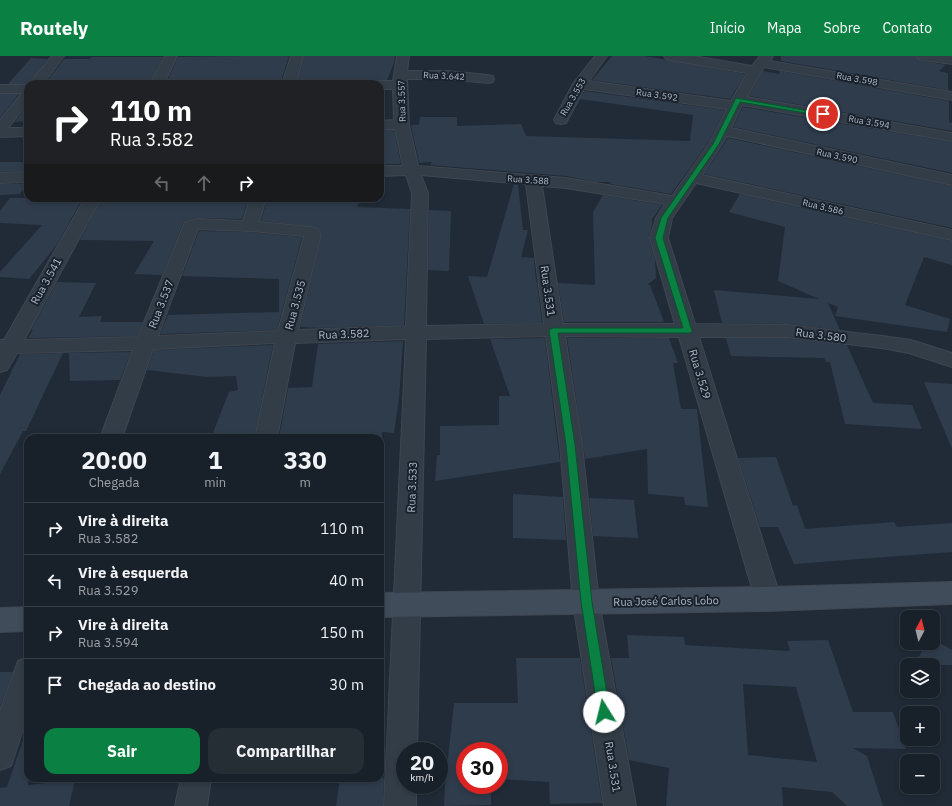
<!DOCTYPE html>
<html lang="pt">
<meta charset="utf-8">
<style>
:root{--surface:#182029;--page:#252d35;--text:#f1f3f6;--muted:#9fa3a8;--line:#363e46;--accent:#0b8043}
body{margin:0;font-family:"IBM Plex Sans",sans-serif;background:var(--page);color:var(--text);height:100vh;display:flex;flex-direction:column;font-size:15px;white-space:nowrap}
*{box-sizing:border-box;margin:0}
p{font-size:13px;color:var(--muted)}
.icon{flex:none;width:22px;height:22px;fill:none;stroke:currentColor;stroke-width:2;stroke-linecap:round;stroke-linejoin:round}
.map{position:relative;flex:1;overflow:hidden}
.details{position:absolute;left:24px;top:378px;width:360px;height:348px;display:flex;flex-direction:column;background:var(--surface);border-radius:12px;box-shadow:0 2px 6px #0003,0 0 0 1px var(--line)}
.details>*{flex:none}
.guide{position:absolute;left:24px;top:24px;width:360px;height:122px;border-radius:12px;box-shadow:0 2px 6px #0003,0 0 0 1px var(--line);background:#202124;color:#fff;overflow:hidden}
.needle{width:26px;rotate:7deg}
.buttons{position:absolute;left:900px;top:554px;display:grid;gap:8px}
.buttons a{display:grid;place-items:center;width:40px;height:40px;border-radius:8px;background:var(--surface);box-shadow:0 2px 6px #0003,0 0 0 1px var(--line);font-size:20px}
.speed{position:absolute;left:396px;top:686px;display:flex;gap:8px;font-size:20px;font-weight:700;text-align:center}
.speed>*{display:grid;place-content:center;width:52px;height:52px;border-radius:50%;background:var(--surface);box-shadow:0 2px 6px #0003,0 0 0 1px var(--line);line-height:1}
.speed small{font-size:10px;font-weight:400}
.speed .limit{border:6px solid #d22;background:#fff;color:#111}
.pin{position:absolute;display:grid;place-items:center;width:34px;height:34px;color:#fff;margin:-17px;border:2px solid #fff;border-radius:50%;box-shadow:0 1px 4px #0007}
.me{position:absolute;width:44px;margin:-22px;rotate:351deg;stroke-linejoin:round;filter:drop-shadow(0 0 3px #0008)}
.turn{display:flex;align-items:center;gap:14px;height:84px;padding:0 20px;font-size:18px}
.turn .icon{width:52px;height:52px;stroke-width:2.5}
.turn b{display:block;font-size:28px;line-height:34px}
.lanes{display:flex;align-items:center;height:38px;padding:0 20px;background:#0003;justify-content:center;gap:20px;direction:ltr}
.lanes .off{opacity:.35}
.eta{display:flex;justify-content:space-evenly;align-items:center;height:68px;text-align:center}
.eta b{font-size:24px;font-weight:700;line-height:28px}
.cta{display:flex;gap:8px;margin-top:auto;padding:8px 20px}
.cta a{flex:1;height:46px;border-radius:12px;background:var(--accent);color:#fff;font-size:16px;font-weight:700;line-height:46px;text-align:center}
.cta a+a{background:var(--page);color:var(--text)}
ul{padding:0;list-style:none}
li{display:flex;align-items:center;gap:12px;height:52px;padding:0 20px;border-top:1px solid var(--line)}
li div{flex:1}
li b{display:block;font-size:15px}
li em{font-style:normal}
header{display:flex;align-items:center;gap:24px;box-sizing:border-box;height:56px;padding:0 20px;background:var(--accent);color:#fff}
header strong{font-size:19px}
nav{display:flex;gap:22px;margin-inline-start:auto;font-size:14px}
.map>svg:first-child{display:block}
.building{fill:#2f3c4c;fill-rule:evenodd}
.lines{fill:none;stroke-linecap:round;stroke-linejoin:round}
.street-casing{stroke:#3d4651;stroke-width:2}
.secondary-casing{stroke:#3d4651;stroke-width:2}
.street{fill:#333d48;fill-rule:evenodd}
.secondary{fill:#414c5b;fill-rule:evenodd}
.route{fill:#0b8043;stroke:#07532c}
.labels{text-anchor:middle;stroke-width:4;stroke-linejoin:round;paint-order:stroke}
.far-street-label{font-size:9px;fill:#aeb7c5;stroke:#19222c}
.street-label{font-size:11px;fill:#aeb7c5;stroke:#19222c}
</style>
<header>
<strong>Routely</strong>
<nav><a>Início</a><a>Mapa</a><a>Sobre</a><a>Contato</a></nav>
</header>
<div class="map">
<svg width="952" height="750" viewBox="0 0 952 750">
<rect width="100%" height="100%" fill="#202b37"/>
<path class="building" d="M244 0H289L281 25 166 28 178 1Z
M304 0H395L394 7 387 24H380L374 26 298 25Z
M612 0H645L745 18 730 43 592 24Z
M781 0H916L919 4 946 9 939 15 948 17V34L781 5Z
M92 1H163L149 28H45L64 3H90Z
M31 2 48 3 28 28H8Z
M763 15 779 18 780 15 949 45V66L952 67V75L749 40Z
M585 35 725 54 708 87 671 138 610 128 611 126H596L566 120 430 109 432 106 419 107 411 69H419L420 61H457V70L521 68 526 80 690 85 693 59 580 43Z
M0 38H19L0 62Z
M28 49V65L15 66Z
M743 51 952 86V117L733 71Z
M380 74H394L401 108H385Z
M728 82 952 130V172L704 118Z
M0 106H28V115L0 116Z
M0 128H27L20 138 0 139Z
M514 128 518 129 523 174H528L521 201 534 202 536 226H537L542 267 484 268 468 220 487 221Z
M740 138 952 185V209L924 201 905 249 950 263 947 276 835 260 838 251 828 247 840 274 787 268 722 267 714 234 819 243 778 225 785 171 729 156Z
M603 139 662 149 652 163V169L649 182 655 204 656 222 647 229H650L664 266H564L558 227 595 229 593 156Z
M10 142H83L56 190 29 223 0 221V216L42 169 0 167V155Z
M102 142H244L248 143 242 163 197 162 184 165 162 219 134 218 154 185 80 184Z
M338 142H361L357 150 359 151 410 153 404 269 321 272 300 271 322 177 316 171 261 165 267 143 337 144Z
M429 154 451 155 449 215 428 214Z
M199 175 250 176 302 181 277 274 160 278 168 259 279 256V223L182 220Z
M57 226 96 227 79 261 102 260 100 266H143L137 280 28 282 33 274H31Z
M545 282 560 406 435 425 437 399H440V370L499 369V340H510L490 283Z
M567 282H669L678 307H673L681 353H697L708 451 685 449 684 441 648 438 647 393 585 403Z
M726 282H787L847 289 873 347 912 349 922 373 845 368 830 306H826L824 302 731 300Z
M403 285 399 343 394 377 382 376V382H279L288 332 312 331 318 288Z
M273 289 254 382H233L235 379 213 377 229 336 238 334 236 320 207 321 147 314 154 294Z
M131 296 120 324 70 325 69 297Z
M63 297 26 375H23L0 418V339L20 298Z
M924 326 952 328V393Z
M776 401 793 450 797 449 805 473 894 466 897 471 952 467V496L794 508 778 471H760L738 402Z
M513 438 563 441 566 484 513 482Z
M589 442 634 444 638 482 593 480Z
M627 579 684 581 685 589 790 595 787 585 828 584 853 656H893L906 693 853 692 867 700 883 750H847L832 736 782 731 783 750H666L669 712 629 704 611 602H629ZM743 628 796 631 817 706 748 699Z
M933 583 952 594V609H915L926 587H933Z
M516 602H580L602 747 550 748 549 726 499 723V695H465V729H491V749L444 750 445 730 454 647H518Z
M0 616H13L0 651Z
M24 681H28V729L75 724 69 750H0V732L7 731Z
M340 722H384L383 750H336Z"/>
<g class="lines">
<defs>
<path id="street" d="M52 0H64L43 28H29Z
M165 0H177L164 28H150Z
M291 0H303L296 28H282Z
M397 0H409L407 15H447L488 19 493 20 494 23 493 26 488 27 447 23H407L409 69 418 110 566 122 672 140 709 88 727 53 584 33 566 67 561 68 556 67 554 64 573 28 595 0H607L589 25 731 45 747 17 670 4 666 3 664 0H693L752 10 760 0H773L770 5 952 36V44L764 11 747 41 952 77V85L742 49 731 72 952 119V129L727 80 702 119 952 174V184L696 127 672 162 668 182 695 268 787 269 882 280 911 284 952 297V311L909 297 882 292 787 281H699L781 543 777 551 768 555 759 551 755 543 679 281 565 280 582 389 599 546 636 750H604L573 546 560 389 546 280 426 283 417 695H405V729H416V750H384L406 283 295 287 277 382H255L275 287 153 293 122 382H100L133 294 17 297 7 314 0 316V284H4L85 142H101L24 284 138 281 185 166 197 163 243 165 250 142H266L259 166 310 171 316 172 321 178 298 274 406 270 412 137 406 119 380 120V110H403L395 73H380V65L394 64 393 33H380V28H374L380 25H393ZM421 119 526 128 544 268 426 270 428 137ZM542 130 566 132 665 148 656 162 650 182 675 268H563ZM198 173 250 175 304 180 278 275 158 280Z
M917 0H952V8L923 4 919 3Z
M0 29H28V47L8 72H28V80L0 81V64L22 37H0Z
M28 116V126L0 127V117Z
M28 601V658L11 710 0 714V655L18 605Z
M181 722H211L207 750H175Z"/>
<path id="secondary" d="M952 526V548L768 555 380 561V537L768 531Z
M28 551V575L0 576V552Z"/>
</defs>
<use href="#street" class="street-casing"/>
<use href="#secondary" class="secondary-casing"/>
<use href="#street" class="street"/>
<use href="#secondary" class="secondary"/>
</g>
<path class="route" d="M736 42 826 58 823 60 740 46 719 88 668 162 663 182 692 275 690 277H558L575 389 592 546 610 656 609 660 604 662 600 660 598 656 581 546 566 389 549 274 553 272H683L655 182 661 162 713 88Z"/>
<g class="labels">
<g class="far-street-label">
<text transform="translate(444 20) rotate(3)" y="3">Rua 3.642</text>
<text transform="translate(857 23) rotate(10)" y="3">Rua 3.598</text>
<text transform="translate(657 39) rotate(8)" y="3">Rua 3.592</text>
<text transform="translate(573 41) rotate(-60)" y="3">Rua 3.553</text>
<text transform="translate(402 45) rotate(-92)" y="3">Rua 3.557</text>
<text transform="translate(869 66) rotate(10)" y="3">Rua 3.594</text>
<text transform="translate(837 100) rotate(12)" y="3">Rua 3.590</text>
<text transform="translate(528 124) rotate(4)" y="3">Rua 3.588</text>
<text transform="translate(823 151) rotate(13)" y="3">Rua 3.586</text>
</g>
<g class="street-label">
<text transform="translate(46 225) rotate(-61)" y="4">Rua 3.541</text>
<text transform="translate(548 235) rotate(82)" y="4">Rua 3.531</text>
<text transform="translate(161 248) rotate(-69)" y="4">Rua 3.537</text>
<text transform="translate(295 249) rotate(-75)" y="4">Rua 3.535</text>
<text transform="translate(344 278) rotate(-2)" y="4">Rua 3.582</text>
<text transform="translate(821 279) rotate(7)" y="4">Rua 3.580</text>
<text transform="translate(700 318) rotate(73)" y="4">Rua 3.529</text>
<text transform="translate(412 431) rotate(-88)" y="4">Rua 3.533</text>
<text transform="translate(666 545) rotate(-1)" y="4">Rua José Carlos Lobo</text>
<text transform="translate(613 711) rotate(81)" y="4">Rua 3.531</text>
</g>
</g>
</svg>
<div class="buttons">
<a><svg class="needle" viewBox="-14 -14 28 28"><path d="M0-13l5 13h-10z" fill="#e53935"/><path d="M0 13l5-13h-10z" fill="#9fa3a8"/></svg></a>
<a><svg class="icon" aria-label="layers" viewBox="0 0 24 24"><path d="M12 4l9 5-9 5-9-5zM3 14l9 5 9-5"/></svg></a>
<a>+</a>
<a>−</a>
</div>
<div class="speed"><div>20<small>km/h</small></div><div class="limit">30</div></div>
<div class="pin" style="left:823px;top:58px;background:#d93025"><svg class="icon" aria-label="arrive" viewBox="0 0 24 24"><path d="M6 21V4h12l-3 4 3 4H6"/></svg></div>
<svg class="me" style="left:604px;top:656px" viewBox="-20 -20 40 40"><circle r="19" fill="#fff"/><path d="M0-13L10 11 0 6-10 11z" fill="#0b8043"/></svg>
<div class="guide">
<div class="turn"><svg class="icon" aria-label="right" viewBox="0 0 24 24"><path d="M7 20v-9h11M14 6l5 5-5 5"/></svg><div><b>110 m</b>Rua 3.582</div></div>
<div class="lanes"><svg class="icon off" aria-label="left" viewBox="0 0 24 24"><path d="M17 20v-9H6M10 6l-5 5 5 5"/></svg><svg class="icon off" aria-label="ahead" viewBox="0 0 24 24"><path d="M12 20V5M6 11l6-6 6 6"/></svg><svg class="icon" aria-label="right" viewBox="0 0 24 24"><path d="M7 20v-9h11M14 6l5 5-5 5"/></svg></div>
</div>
<section class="details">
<div class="eta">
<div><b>20:00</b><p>Chegada</p></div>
<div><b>1</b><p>min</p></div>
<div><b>330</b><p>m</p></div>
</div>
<ul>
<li><svg class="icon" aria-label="right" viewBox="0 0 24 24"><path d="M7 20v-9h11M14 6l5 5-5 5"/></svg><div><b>Vire à direita</b><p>Rua 3.582</p></div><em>110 m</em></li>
<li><svg class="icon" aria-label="left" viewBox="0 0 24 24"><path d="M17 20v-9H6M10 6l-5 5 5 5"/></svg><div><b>Vire à esquerda</b><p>Rua 3.529</p></div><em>40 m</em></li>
<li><svg class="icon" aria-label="right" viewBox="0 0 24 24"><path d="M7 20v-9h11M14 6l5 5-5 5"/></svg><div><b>Vire à direita</b><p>Rua 3.594</p></div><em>150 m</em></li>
<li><svg class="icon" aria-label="arrive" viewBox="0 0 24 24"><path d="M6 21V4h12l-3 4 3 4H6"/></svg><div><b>Chegada ao destino</b></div><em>30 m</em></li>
</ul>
<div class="cta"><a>Sair</a><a>Compartilhar</a></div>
</section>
</div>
